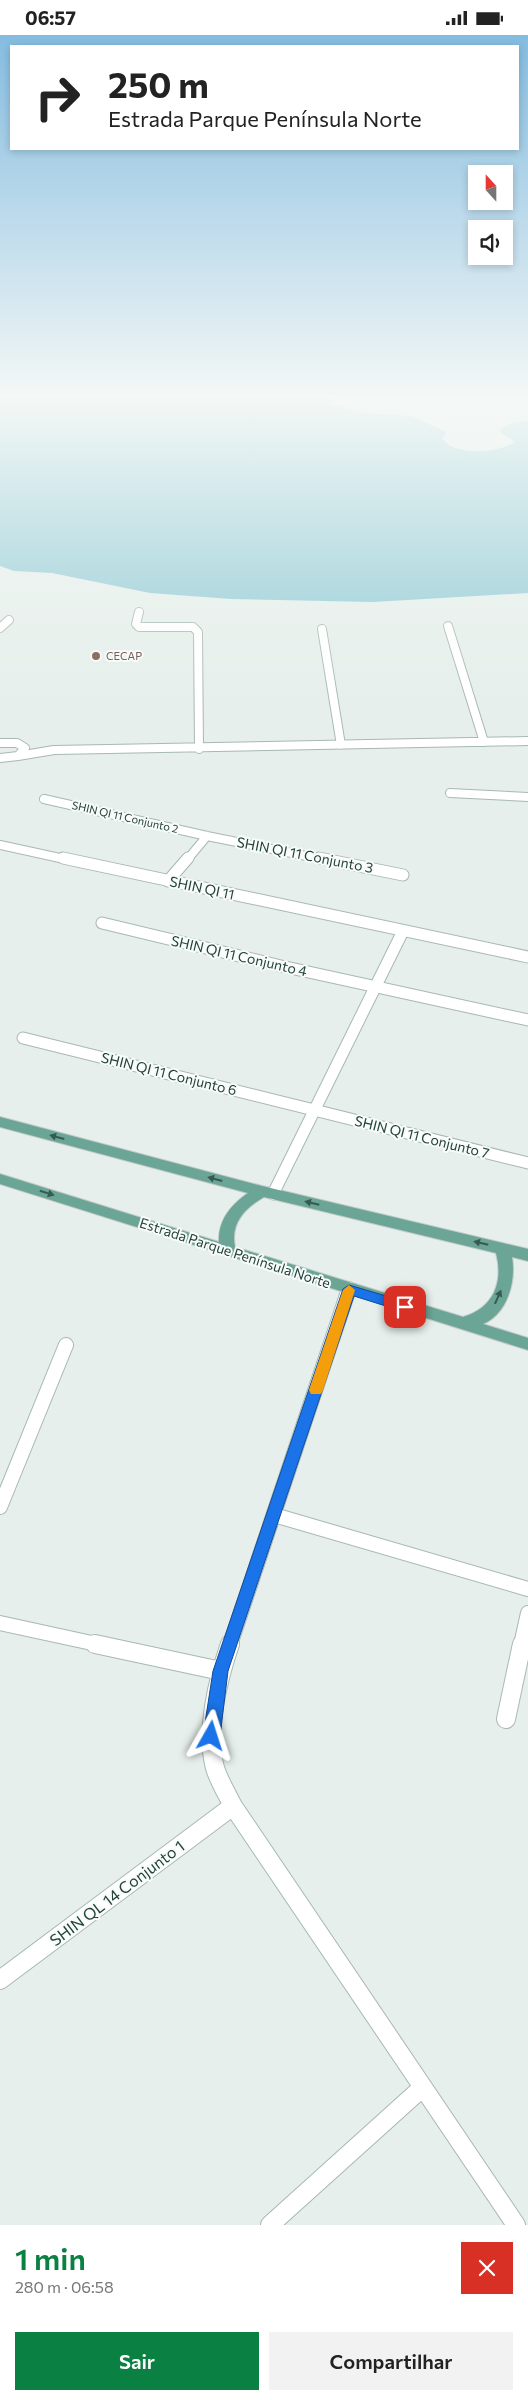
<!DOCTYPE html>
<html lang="pt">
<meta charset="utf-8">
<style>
:root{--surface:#fff;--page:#f2f2f2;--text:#222;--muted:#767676;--accent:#0b8043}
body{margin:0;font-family:Commissioner,sans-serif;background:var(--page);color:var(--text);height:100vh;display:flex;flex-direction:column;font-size:19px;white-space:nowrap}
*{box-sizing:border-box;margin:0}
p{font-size:16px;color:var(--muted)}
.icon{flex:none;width:28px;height:28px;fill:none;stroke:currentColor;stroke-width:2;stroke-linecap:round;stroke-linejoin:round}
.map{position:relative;height:2190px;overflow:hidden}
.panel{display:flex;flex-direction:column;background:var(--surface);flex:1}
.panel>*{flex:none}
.guide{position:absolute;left:10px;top:10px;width:509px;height:105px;border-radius:0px;box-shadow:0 2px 8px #0003;background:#fff;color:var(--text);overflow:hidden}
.needle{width:32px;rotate:339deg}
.fabs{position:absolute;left:468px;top:130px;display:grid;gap:10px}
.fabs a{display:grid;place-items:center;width:45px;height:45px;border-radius:0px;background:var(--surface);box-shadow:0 2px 8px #0003;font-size:25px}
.pin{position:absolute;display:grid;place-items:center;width:42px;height:42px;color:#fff;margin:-21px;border-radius:10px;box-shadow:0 2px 8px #0006}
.me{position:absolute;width:55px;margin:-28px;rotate:6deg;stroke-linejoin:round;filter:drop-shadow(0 0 4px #0008)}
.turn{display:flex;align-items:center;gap:18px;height:105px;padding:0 15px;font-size:22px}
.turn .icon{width:65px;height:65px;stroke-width:2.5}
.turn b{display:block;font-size:35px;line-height:42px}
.round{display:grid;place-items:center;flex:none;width:52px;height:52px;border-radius:0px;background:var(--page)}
.headline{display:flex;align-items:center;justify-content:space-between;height:85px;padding:0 15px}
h1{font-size:30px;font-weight:600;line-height:38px;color:var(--accent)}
.cta{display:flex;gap:10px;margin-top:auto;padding:10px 15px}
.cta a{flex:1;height:58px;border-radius:0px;background:var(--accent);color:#fff;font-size:20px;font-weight:600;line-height:58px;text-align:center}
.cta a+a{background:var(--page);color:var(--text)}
.status{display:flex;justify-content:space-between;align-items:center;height:35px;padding:0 25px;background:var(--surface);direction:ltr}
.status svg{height:14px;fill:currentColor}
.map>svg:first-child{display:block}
.water{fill:#8ec9d4}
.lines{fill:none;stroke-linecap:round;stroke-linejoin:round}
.minor-far3-casing{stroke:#a8b8b2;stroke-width:10}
.minor-far2-casing{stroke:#a8b8b2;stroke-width:13}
.minor-far1-casing{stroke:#a8b8b2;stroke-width:16}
.minor-casing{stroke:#a8b8b2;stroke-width:20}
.major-casing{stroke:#c2cac8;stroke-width:2}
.minor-far3{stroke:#fff;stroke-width:8}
.minor-far2{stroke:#fff;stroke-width:11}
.minor-far1{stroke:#fff;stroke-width:14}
.minor{stroke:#fff;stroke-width:18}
.major{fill:#6aa596;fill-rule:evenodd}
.oneway{fill:#365b51}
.route{fill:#1a73e8;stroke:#114b97}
.slow{fill:#f59e0b}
.education-dot{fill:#8d6e63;stroke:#f7fbf9;stroke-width:2}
.labels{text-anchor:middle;stroke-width:4;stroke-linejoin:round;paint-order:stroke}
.far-education-label{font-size:11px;fill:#785e54;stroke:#f7fbf9;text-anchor:start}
.far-street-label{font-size:11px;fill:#24423a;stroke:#f7fbf9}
.street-label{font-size:14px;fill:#24423a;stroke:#f7fbf9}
.near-street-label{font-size:16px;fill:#24423a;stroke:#f7fbf9}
</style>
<div class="status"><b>06:57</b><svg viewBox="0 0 49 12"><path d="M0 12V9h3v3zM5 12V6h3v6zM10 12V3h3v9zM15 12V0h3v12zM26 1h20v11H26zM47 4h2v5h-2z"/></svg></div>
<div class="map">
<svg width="528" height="2190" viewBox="0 0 528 2190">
<rect width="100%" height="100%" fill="#e6efeb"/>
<path class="water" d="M0 364H331L334 366 329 369 361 378 412 381 446 397 445 401 442 403C453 422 499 418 515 407L500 397 501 394 513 388 528 386V558L373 567 231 564 150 558 52 538 14 536 0 531Z"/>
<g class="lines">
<defs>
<path id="minor-far3" d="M139 577 136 589 139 592H193L198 597 199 714
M448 591 484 707
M0 593 9 585
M322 594 341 710
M0 708H17L25 713 18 721 0 723
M18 721 54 715 528 706
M450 758 528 762
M44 764 207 801 326 825
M0 810 69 825
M187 825 207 801"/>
<path id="minor-far2" d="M63 823 528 922
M319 823 403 840
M168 846 188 823
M102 888 281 931 528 985
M23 1003 528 1128
M273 1159 403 896"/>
<path id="minor-far1" d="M0 1472 66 1310
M274 1480 528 1554
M0 1588 101 1610
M230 1610 349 1254
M521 1610 528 1578"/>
<path id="minor" d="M95 1609 221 1636
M230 1609C218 1644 205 1696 215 1733 219 1746 227 1759 233 1771L516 2190
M506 1684 522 1609
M0 1945 233 1771
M270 2190 423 2052"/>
<path id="major" d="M0 1082 262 1151 528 1214V1226L512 1222C516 1246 508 1278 483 1289L528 1303V1315L0 1149V1139L219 1207C218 1185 231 1170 248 1158L0 1092ZM264 1162 496 1218C504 1248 493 1273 463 1282L235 1212C230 1188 245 1173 264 1162Z"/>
</defs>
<use href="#minor-far3" class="minor-far3-casing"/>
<use href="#minor-far2" class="minor-far2-casing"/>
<use href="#minor-far1" class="minor-far1-casing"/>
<use href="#minor" class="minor-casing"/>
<use href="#major" class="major-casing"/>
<use href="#minor-far3" class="minor-far3"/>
<use href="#minor-far2" class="minor-far2"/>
<use href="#minor-far1" class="minor-far1"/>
<use href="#minor" class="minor"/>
<use href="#major" class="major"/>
</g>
<defs><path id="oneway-solid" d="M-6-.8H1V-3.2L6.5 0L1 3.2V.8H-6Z" transform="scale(1.25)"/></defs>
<g class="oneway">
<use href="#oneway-solid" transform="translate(57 1102) rotate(-165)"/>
<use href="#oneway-solid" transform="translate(215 1144) rotate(-165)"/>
<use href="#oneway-solid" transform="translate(47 1158) rotate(17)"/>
<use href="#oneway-solid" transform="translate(312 1168) rotate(-167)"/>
<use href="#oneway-solid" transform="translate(481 1208) rotate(-167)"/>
<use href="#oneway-solid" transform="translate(498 1262) rotate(-66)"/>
</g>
<linearGradient id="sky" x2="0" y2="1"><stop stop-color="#84bce0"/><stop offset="0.54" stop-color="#f4f8f6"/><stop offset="1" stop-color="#f4f8f6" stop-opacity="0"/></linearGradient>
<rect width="528" height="670" fill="url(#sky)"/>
<path class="route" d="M349 1250 410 1268 412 1272 405 1277 354 1261 228 1636 220 1701 217 1707 211 1709 206 1707 203 1701 213 1636 343 1254Z"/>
<path class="slow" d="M349 1250 355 1255 323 1355 321 1359H311L309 1355 343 1255Z"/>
<circle class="education-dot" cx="96" cy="621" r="5"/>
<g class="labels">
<g class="far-education-label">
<text x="106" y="625">CECAP</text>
</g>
<g class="far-street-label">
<text transform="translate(125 782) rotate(13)" y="4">SHIN QI 11 Conjunto 2</text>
</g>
<g class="street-label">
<text transform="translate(305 820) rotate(11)" y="5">SHIN QI 11 Conjunto 3</text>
<text transform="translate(202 853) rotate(12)" y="5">SHIN QI 11</text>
<text transform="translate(239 921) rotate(13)" y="5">SHIN QI 11 Conjunto 4</text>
<text transform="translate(169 1039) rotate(14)" y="5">SHIN QI 11 Conjunto 6</text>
<text transform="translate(422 1102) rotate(14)" y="5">SHIN QI 11 Conjunto 7</text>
<text transform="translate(235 1218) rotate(18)" y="5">Estrada Parque Península Norte</text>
</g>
<g class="near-street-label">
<text transform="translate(117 1858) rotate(-37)" y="6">SHIN QL 14 Conjunto 1</text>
</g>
</g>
</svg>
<div class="fabs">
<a><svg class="needle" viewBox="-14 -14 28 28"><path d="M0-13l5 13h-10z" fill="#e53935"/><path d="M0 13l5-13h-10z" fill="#767676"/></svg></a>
<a><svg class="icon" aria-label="sound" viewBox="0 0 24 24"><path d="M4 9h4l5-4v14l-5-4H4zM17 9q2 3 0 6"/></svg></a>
</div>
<div class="pin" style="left:405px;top:1272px;background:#d93025"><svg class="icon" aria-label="arrive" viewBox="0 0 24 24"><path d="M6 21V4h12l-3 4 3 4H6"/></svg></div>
<svg class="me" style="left:211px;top:1701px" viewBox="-20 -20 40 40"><path d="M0-17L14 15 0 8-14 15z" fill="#1a73e8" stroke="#fff" stroke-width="4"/></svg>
<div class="guide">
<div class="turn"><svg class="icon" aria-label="right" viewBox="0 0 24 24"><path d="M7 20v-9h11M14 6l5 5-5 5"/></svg><div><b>250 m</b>Estrada Parque Península Norte</div></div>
</div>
</div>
<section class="panel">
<div class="headline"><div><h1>1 min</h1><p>280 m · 06:58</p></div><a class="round" style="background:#d93025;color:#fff"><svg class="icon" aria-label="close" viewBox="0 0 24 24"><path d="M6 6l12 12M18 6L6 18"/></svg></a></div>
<div class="cta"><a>Sair</a><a>Compartilhar</a></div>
</section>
